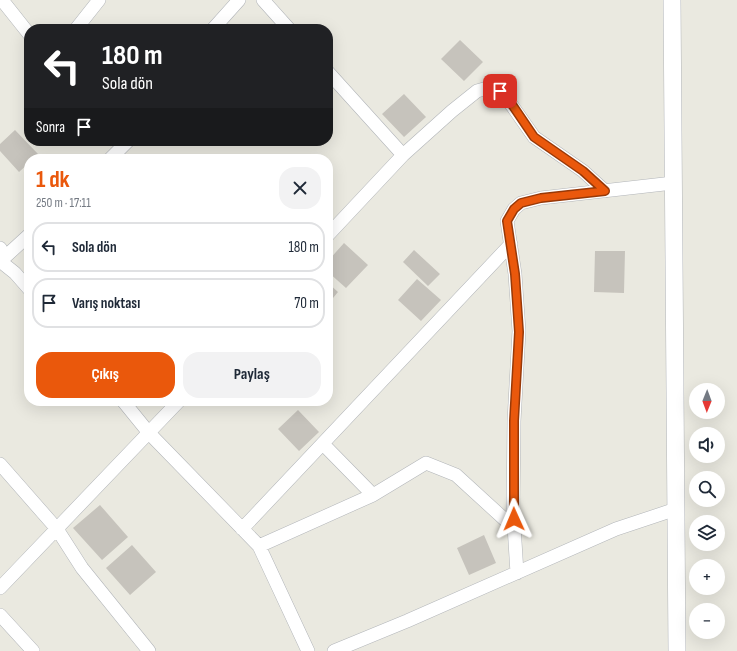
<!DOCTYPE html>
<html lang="tr">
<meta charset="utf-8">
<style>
:root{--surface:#fff;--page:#f2f2f3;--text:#1f2937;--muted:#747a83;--line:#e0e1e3;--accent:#ea580c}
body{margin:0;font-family:"Sofia Sans Condensed",sans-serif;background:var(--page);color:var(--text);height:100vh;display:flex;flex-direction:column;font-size:15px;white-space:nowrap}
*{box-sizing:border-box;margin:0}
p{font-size:13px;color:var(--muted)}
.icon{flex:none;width:22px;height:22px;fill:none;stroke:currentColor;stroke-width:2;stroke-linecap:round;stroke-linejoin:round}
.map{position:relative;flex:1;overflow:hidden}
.panel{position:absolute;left:24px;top:154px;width:309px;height:252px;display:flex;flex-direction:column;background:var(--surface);border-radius:16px;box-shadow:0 4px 16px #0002}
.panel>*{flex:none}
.guide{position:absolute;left:24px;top:24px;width:309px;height:122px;border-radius:16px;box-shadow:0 4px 16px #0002;background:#202124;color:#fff;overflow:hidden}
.needle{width:26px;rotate:181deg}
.controls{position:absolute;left:689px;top:383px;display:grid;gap:8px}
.controls a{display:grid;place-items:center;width:36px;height:36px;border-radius:50%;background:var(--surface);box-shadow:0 4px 16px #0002;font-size:20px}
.pin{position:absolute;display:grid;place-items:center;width:34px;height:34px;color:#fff;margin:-17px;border-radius:8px;box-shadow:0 2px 6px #0006}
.me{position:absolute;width:44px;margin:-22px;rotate:359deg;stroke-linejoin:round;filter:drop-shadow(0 0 3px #0008)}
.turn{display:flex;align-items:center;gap:14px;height:84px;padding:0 12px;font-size:18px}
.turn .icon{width:52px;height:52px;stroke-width:2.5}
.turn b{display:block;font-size:28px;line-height:34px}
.then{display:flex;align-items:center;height:38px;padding:0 12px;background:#0003;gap:8px;font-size:15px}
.round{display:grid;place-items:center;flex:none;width:42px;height:42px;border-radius:16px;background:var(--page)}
.head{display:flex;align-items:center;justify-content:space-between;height:68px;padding:0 12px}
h1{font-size:24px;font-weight:700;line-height:30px;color:var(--accent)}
.cta{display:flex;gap:8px;margin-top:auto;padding:8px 12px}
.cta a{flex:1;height:46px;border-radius:16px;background:var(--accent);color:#fff;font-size:16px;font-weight:700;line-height:46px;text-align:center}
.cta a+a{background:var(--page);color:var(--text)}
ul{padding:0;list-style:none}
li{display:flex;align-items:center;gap:12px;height:50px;margin:0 8px 6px;padding:0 4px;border:2px solid var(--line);border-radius:16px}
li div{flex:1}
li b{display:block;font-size:15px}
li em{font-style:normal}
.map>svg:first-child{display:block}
.building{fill:#c6c3bc}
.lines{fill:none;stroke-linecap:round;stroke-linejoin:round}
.minor-casing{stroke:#b2b5b9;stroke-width:14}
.tertiary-casing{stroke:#b2b5b9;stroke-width:18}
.minor{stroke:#fff;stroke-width:13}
.tertiary{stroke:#fff;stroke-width:17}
.route-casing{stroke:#983908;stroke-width:10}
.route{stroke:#ea580c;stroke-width:7}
</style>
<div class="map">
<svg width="737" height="651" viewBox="0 0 737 651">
<rect width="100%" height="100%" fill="#eae9e0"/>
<path class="building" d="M460 40 483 62 464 81 441 59Z
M404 94 426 117 404 137 382 114Z
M15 130 38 154 33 159H29V163L19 172 0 151V144Z
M344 243 368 265 346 288 328 272V261Z
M414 250 440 274 428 286 403 262Z
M595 251H625L624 293 594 292Z
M417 279 441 300 421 321 398 300Z
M328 283 338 292 328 304Z
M298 410 319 432 299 451 278 429Z
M100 505 128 537 102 560 73 528Z
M484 535 496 563 469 575 457 548Z
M132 545 156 572 130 595 106 568Z"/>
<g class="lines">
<defs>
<path id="minor" d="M2 0 29 34
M263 0 289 29
M76 29 99 0
M213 29 239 0
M328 72 403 155
M110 159 128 141
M328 235 403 155 452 111 477 91 491 87 500 91 513 107 534 137 583 171 605 191
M0 248 5 257 29 235
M0 261 15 273 29 289
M123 401 149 433 259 546 308 651
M323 444 373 495 426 463 456 475 514 528
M0 464 57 529 82 568 149 651
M242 529 511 244
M259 546 373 495
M517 573 513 510 514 421 519 331 515 274 507 221 514 209 521 203 541 198 673 183
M0 588 179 401
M0 615 33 651
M334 651 407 621 616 529 676 509"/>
<path id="tertiary" d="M672 0 677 651"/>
</defs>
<use href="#minor" class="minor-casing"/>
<use href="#tertiary" class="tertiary-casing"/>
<use href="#minor" class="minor"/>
<use href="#tertiary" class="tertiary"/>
</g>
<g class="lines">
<defs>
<path id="route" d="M500 91 513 106 534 137 583 171 605 191 541 198 521 203 514 209 507 221 515 274 519 332 514 421V519"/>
</defs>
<use href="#route" class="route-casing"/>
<use href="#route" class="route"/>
</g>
</svg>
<div class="controls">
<a><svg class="needle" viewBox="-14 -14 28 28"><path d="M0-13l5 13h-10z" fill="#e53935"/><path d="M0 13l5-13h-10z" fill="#747a83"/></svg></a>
<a><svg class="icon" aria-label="sound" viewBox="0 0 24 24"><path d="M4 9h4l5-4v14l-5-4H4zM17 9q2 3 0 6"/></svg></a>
<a><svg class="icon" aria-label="search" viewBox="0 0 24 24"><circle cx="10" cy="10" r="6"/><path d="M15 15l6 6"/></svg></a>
<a><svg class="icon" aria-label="layers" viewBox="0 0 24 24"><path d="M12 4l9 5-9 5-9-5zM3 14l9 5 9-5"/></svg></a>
<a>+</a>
<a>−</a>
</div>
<div class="pin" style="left:500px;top:91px;background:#d93025"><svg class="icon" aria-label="arrive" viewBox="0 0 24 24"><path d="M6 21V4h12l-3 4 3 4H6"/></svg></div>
<svg class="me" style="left:514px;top:519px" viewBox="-20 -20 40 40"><path d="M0-17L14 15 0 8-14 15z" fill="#ea580c" stroke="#fff" stroke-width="4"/></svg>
<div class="guide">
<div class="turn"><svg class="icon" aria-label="left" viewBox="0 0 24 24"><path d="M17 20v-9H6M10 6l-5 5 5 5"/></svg><div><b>180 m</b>Sola dön</div></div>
<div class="then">Sonra<svg class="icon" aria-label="arrive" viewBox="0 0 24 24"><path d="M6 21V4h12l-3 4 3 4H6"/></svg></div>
</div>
<section class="panel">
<div class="head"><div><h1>1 dk</h1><p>250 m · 17:11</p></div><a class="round"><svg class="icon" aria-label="close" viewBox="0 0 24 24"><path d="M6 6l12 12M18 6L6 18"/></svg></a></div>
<ul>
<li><svg class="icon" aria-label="left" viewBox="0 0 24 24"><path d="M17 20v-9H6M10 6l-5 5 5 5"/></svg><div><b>Sola dön</b></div><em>180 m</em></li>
<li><svg class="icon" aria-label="arrive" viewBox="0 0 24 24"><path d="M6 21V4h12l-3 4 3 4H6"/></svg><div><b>Varış noktası</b></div><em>70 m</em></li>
</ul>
<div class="cta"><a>Çıkış</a><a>Paylaş</a></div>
</section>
</div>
